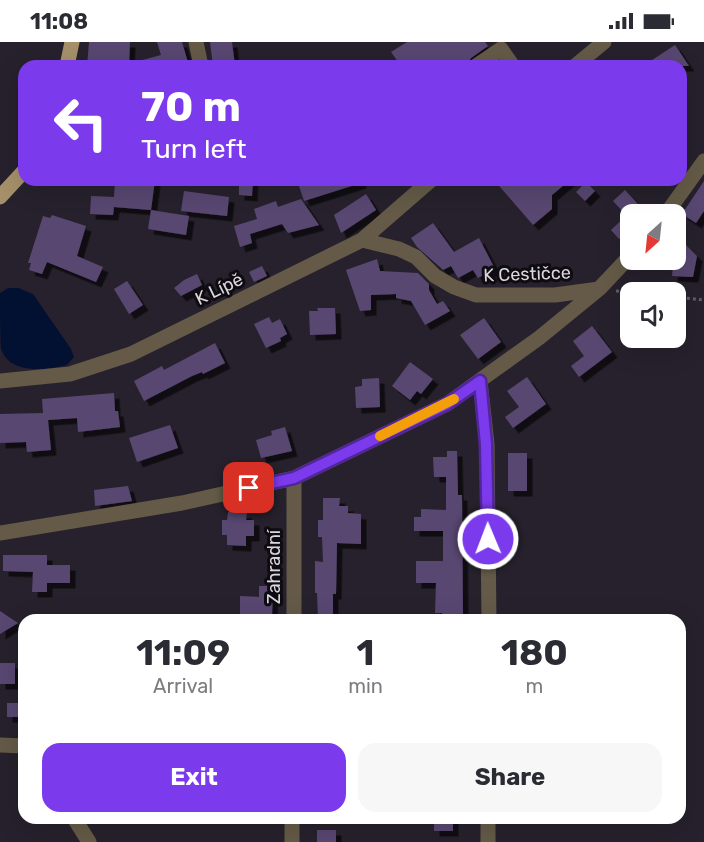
<!DOCTYPE html>
<meta charset="utf-8">
<style>
:root{--surface:#fff;--page:#f7f7f7;--text:#2b2b33;--muted:#7c7c81;--accent:#7c3aed}
body{margin:0;font-family:Rubik,sans-serif;background:var(--page);color:var(--text);height:100vh;display:flex;flex-direction:column;font-size:22px;white-space:nowrap}
*{box-sizing:border-box;margin:0}
p{font-size:20px;color:var(--muted)}
.icon{flex:none;width:33px;height:33px;fill:none;stroke:currentColor;stroke-width:2;stroke-linecap:round;stroke-linejoin:round}
.map{position:relative;flex:1;overflow:hidden}
.panel{position:absolute;left:18px;top:572px;width:668px;height:210px;display:flex;flex-direction:column;background:var(--surface);border-radius:18px;box-shadow:0 6px 24px #0002}
.panel>*{flex:none}
.top-card{position:absolute;left:18px;top:18px;width:669px;height:126px;border-radius:18px;box-shadow:0 6px 24px #0002;background:#7c3aed;color:#fff;overflow:hidden}
.needle{width:39px;rotate:207deg}
.controls{position:absolute;left:620px;top:162px;display:grid;gap:12px}
.controls a{display:grid;place-items:center;width:66px;height:66px;border-radius:12px;background:var(--surface);box-shadow:0 6px 24px #0002;font-size:30px}
.pin{position:absolute;display:grid;place-items:center;width:51px;height:51px;color:#fff;margin:-26px;border-radius:12px;box-shadow:0 3px 9px #0006}
.me{position:absolute;width:66px;margin:-33px;rotate:359deg;stroke-linejoin:round;filter:drop-shadow(0 0 4px #0008)}
.turn{display:flex;align-items:center;gap:21px;height:126px;padding:0 24px;font-size:27px}
.turn .icon{width:78px;height:78px;stroke-width:2.5}
.turn b{display:block;font-size:42px;line-height:51px}
.eta{display:flex;justify-content:space-evenly;align-items:center;height:102px;text-align:center}
.eta b{font-size:36px;font-weight:700;line-height:42px}
.cta{display:flex;gap:12px;margin-top:auto;padding:12px 24px}
.cta a{flex:1;height:69px;border-radius:18px;background:var(--accent);color:#fff;font-size:24px;font-weight:700;line-height:69px;text-align:center}
.cta a+a{background:var(--page);color:var(--text)}
.status{display:flex;justify-content:space-between;align-items:center;height:42px;padding:0 30px;background:var(--surface);direction:ltr}
.status svg{height:16px;fill:currentColor}
.map>svg:first-child{display:block}
.water{fill:#021032}
.building{fill:#594771;filter:url(#shadow)}
.lines{fill:none;stroke-linecap:round;stroke-linejoin:round}
.path{stroke:#605c66;stroke-width:3;stroke-dasharray:3 3;stroke-linecap:butt}
.minor{stroke:#645a47;stroke-width:15}
.major{stroke:#a59069;stroke-width:15}
.route-casing{stroke:#51269a;stroke-width:15}
.route{stroke:#7c3aed;stroke-width:10}
.slow{stroke:#f59e0b;stroke-width:10}
.labels{text-anchor:middle;stroke-width:6;stroke-linejoin:round;paint-order:stroke}
.street-label{font-size:18px;fill:#d9d6dd;stroke:#0e0c11}
</style>
<div class="status"><b>11:08</b><svg viewBox="0 0 49 12"><path d="M0 12V9h3v3zM5 12V6h3v6zM10 12V3h3v9zM15 12V0h3v12zM26 1h20v11H26zM47 4h2v5h-2z"/></svg></div>
<div class="map">
<svg width="704" height="800" viewBox="0 0 704 800">
<defs>
<filter id="shadow"><feDropShadow dx="5.5" dy="5.5" stdDeviation="0" flood-color="#0009"/></filter>
</defs>
<rect width="100%" height="100%" fill="#26212c"/>
<path class="water" d="M8 246H18L33 252 71 307 74 315 67 323C46 328 10 333 1 307 0 293 0 266 0 251Z"/>
<path class="building" d="M89 0H130L129 24H87Z
M157 0H182L189 24H135V20L161 13Z
M210 0H232L235 24H213Z
M407 0H485L488 4 471 16 466 24H401L391 10Z
M675 3 689 24H643Z
M115 138H155L151 168 114 165 113 173 90 172 91 154 114 155Z
M239 138H253L252 154 239 153Z
M307 138H361V141L304 159 298 141Z
M494 138H570L552 153V167L533 183Z
M704 139V169L696 181 682 172Z
M586 140 595 149 585 159 576 150Z
M625 148 647 172H630V187L619 197 611 188 628 172H625L613 159Z
M184 149 229 155 227 174 181 169Z
M366 152 376 168 341 191 334 173Z
M301 157 319 183 288 191 282 182 250 192 252 201 240 205 234 184 257 177 254 167 276 159 278 165Z
M151 168 189 174 186 193 148 187Z
M52 173 86 184 77 214 103 225 96 240 47 220 42 232 29 228 31 221H28L43 174 50 176Z
M433 181 454 210 479 196 495 227 478 236 473 228 458 236 451 224 443 228 441 226 417 205 411 196Z
M686 203 697 214 693 235 672 234 675 206 681 207Z
M377 217 380 229 418 231 429 242V248L437 262 443 259 450 269 425 283 411 259 396 256V252L371 253V268L360 269 346 228Z
M262 224 267 234 254 240 249 230Z
M197 232 202 243 181 254 174 246 184 238Z
M127 239 143 263 129 272 114 247Z
M317 266H335L336 292 310 293 309 269H318Z
M269 275 272 281 280 277 287 292 280 296 281 299 266 306 254 282Z
M484 276 501 300 478 317 460 293Z
M592 284 612 310 579 335 571 324 584 314 573 299Z
M215 301 225 321 203 332 202 330 192 334 144 359 134 339 162 324 164 328Z
M410 320 433 337 421 352 417 349 410 358 392 344Z
M527 335 546 362 513 386 505 375 519 365 507 349Z
M379 336 380 365 356 366 355 345 362 344V337Z
M114 351 115 369H118L120 385 78 390 77 376 48 378 51 408 27 410 26 400 0 401V372L43 371 42 357Z
M170 383 178 406 137 420 129 396Z
M285 385 292 409 261 416 256 398 272 393 271 389Z
M447 409H457L458 453H462L463 578H442V571H435L436 541H416V519H443V489H414V475H421V467L446 468V435H434L433 415H447Z
M508 411H527V449H508Z
M128 444 132 459 95 464 94 448Z
M323 456H340L339 464H348V471L361 472V502L337 501 336 552H333V578H318L317 551H315V519L323 520 322 495H318V478H323Z
M228 470 247 471 246 478H254V494H246V504L227 503V493H222V478H227Z
M3 513H47V523H70V541H47V550H32L33 530 3 529Z
M259 544H273L272 574 240 573V554L259 555Z
M0 569 18 581 0 592Z
M0 621H15V642H0Z
M7 661H19V675H7Z
M434 776H453V789H434Z
M317 788H336V800H317Z"/>
<g class="lines">
<path class="path" d="M616 249 632 250
M675 255 704 258"/>
<path class="minor" d="M196 0 201 24
M501 7 513 24
M476 24 501 7
M575 24 604 0
M666 172 704 119
M362 198 399 207 416 215 435 234 454 245 476 253H555L599 247
M0 339 70 332 131 312 362 198 431 138
M480 339 487 402 489 578
M294 436V578
M0 491 182 461 294 436 447 362 539 296 599 247 630 214
M0 703 24 704
M74 776 89 800
M292 800V776
M488 800V776"/>
<path class="major" d="M67 24 72 0
M0 155 24 129"/>
</g>
<g class="lines">
<defs>
<path id="route" d="M249 446 294 436 447 362 480 339 486 402 488 497"/>
</defs>
<use href="#route" class="route-casing"/>
<use href="#route" class="route"/>
<path class="slow" d="M380 394 454 357"/>
</g>
<g class="labels">
<g class="street-label">
<text transform="translate(527 232) rotate(-2)" y="6">K Cestičce</text>
<text transform="translate(219 247) rotate(-26)" y="6">K Lípě</text>
<text transform="translate(274 525) rotate(-90)" y="6">Zahradní</text>
</g>
</g>
</svg>
<div class="controls">
<a><svg class="needle" viewBox="-14 -14 28 28"><path d="M0-13l5 13h-10z" fill="#e53935"/><path d="M0 13l5-13h-10z" fill="#7c7c81"/></svg></a>
<a><svg class="icon" aria-label="sound" viewBox="0 0 24 24"><path d="M4 9h4l5-4v14l-5-4H4zM17 9q2 3 0 6"/></svg></a>
</div>
<div class="pin" style="left:249px;top:446px;background:#d93025"><svg class="icon" aria-label="arrive" viewBox="0 0 24 24"><path d="M6 21V4h12l-3 4 3 4H6"/></svg></div>
<svg class="me" style="left:488px;top:497px" viewBox="-20 -20 40 40"><circle r="17" fill="#7c3aed" stroke="#fff" stroke-width="3"/><path d="M0-11L8 9 0 5-8 9z" fill="#fff"/></svg>
<div class="top-card">
<div class="turn"><svg class="icon" aria-label="left" viewBox="0 0 24 24"><path d="M17 20v-9H6M10 6l-5 5 5 5"/></svg><div><b>70 m</b>Turn left</div></div>
</div>
<section class="panel">
<div class="eta">
<div><b>11:09</b><p>Arrival</p></div>
<div><b>1</b><p>min</p></div>
<div><b>180</b><p>m</p></div>
</div>
<div class="cta"><a>Exit</a><a>Share</a></div>
</section>
</div>
